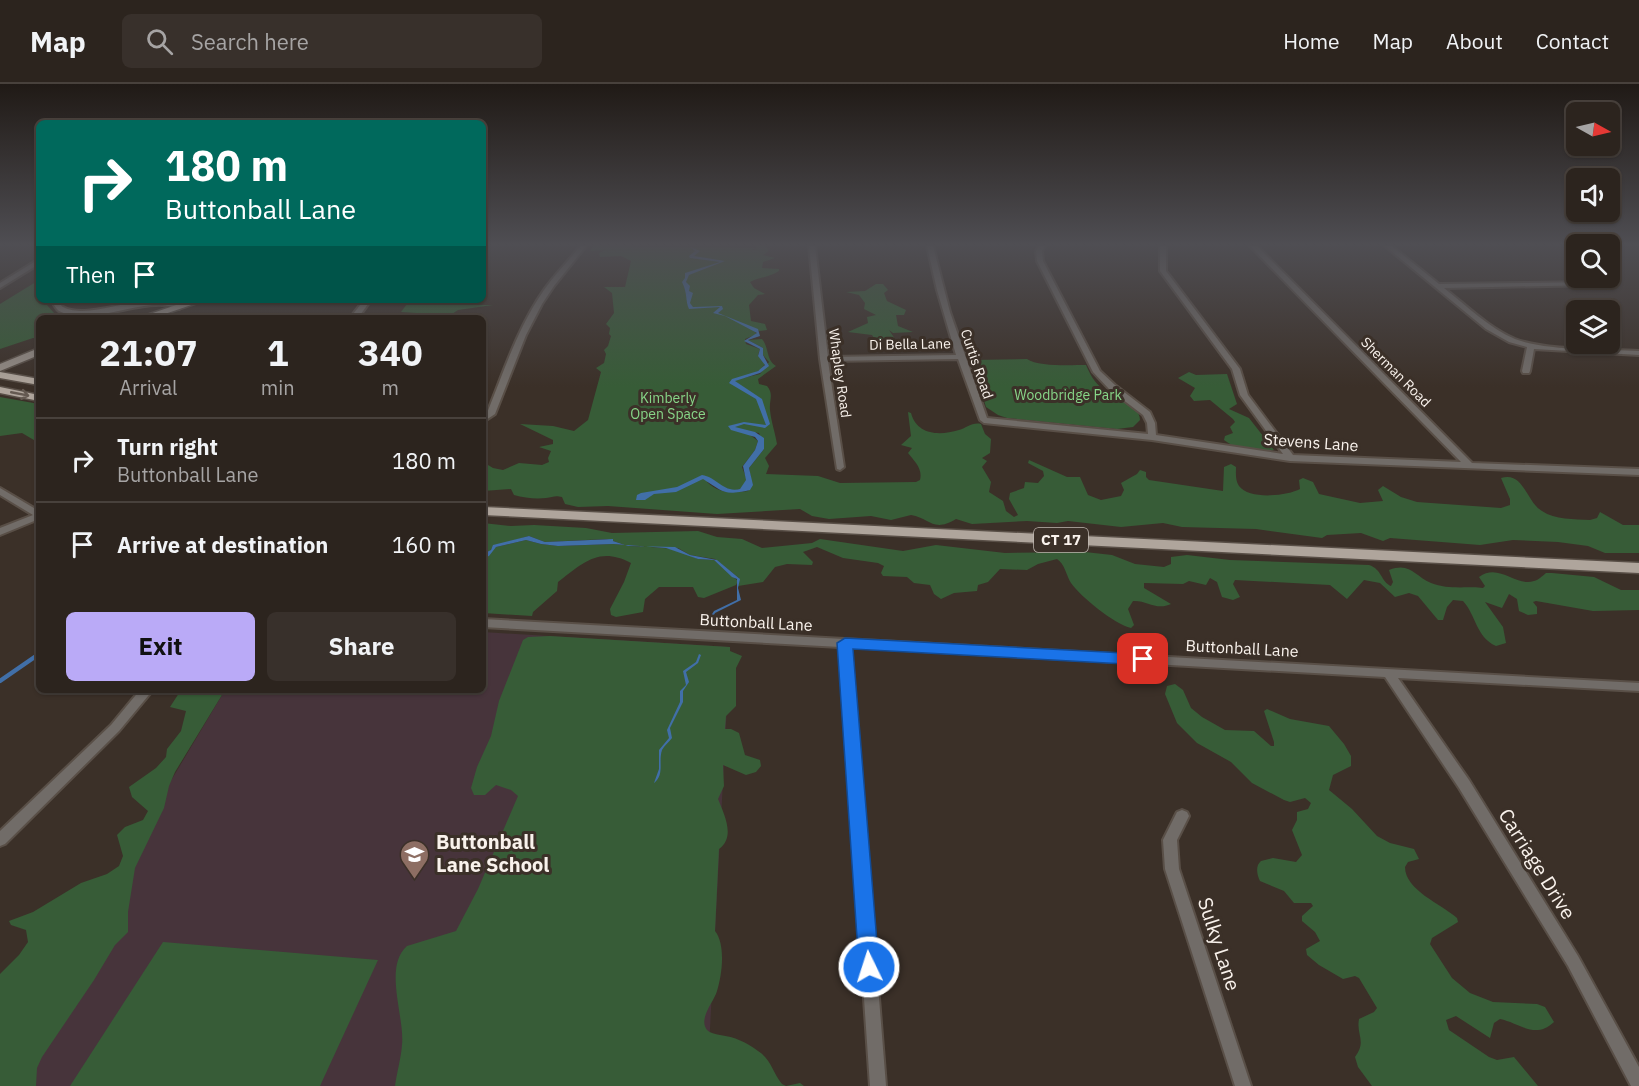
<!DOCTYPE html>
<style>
:root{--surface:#2c241e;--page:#38302b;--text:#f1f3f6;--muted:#a6a4a4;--line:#48413c;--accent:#baaaf7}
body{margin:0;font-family:"IBM Plex Sans",sans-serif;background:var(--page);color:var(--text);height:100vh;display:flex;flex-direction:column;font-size:22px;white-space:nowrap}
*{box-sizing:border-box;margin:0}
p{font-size:20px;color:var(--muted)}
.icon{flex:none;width:33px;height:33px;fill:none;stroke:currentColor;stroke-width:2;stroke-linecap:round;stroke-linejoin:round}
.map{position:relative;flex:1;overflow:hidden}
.sheet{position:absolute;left:36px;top:231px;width:450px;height:378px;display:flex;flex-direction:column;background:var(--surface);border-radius:9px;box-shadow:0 2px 4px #0004,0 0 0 2px var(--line)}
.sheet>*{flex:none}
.banner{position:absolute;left:36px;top:36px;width:450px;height:183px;border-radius:9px;box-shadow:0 2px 4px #0004,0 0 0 2px var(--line);background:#00695c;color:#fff;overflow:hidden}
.needle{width:39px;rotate:98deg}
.fabs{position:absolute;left:1566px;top:18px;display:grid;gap:12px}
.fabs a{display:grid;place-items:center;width:54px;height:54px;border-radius:9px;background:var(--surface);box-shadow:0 2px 4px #0004,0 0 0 2px var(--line);font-size:30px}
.pin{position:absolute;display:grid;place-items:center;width:51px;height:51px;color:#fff;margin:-26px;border-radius:12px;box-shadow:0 3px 9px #0006}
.me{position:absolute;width:66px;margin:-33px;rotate:356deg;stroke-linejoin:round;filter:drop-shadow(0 0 4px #0008)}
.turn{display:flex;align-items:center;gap:21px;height:126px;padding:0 30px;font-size:27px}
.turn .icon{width:78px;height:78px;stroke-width:2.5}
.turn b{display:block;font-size:42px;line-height:51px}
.then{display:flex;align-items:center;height:57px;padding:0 30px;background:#0003;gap:12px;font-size:22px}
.eta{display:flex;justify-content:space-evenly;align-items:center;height:102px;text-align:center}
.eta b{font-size:36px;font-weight:700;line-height:42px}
.button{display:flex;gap:12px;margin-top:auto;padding:12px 30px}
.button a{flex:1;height:69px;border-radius:9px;background:var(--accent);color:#111;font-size:24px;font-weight:700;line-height:69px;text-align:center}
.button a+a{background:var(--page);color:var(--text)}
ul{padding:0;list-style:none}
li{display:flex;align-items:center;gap:18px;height:84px;padding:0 30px;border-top:2px solid var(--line)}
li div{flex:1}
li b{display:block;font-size:22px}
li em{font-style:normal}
header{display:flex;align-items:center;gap:36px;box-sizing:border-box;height:84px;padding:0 30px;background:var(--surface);border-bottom:2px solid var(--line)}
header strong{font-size:28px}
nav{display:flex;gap:33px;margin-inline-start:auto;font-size:21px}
.search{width:420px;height:54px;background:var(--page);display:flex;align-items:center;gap:15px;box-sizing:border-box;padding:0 21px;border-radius:9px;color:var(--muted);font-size:22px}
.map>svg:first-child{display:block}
.education{fill:#47343b}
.green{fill:#375c37;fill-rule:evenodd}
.water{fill:#416fa8}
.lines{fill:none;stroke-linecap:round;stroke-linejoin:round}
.stream{stroke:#416fa8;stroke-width:4.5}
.street-casing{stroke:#594f47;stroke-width:4}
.secondary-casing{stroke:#594f47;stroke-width:3}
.primary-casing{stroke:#594f47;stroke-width:3}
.street{fill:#716c68;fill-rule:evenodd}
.secondary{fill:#948c85;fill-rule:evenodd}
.primary{fill:#afa59c;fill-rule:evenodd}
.oneway{stroke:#645951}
.route{fill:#1a73e8;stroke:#114b97;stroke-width:1.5}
.labels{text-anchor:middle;stroke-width:6;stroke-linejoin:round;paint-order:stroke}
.far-street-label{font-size:14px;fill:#f9f2ec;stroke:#3b3028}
.far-park-label{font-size:14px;fill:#87d688;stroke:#3b3028}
.shield{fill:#3b3028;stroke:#c0b8b1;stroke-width:1.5}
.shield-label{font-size:15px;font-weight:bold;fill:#f9f2ec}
.street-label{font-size:16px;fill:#f9f2ec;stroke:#3b3028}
.near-poi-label{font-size:20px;font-weight:bold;fill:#f9f2ec;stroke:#3b3028;text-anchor:start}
.near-street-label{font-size:20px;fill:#f9f2ec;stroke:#3b3028}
</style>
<header>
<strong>Map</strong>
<div class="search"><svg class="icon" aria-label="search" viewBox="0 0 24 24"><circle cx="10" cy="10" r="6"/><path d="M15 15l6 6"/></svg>Search here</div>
<nav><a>Home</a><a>Map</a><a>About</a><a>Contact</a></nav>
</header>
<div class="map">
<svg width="1639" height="1002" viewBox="0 0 1639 1002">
<rect width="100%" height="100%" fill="#3b3028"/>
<path class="education" d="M483 548 730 563 707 1002H0V984L225 606H483Z"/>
<path class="green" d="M593 162 756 164 752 166H755L757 163 756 162H765L769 167 763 171 775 174 763 178 762 184 779 185V187C770 193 760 193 750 198L754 204 765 210 758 211 749 221 751 237 765 240 767 246 759 247 752 243H746L751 244 757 250 745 255 746 260 760 265 758 271 765 280 760 286 743 294 760 290 769 278 763 271V264L748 256 762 255C769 263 766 276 776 282L758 295 759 300 767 302C774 310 769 316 770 326 771 337 775 348 777 360L765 374 769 382 766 390 818 392 840 399 916 398 920 396C923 384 914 377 908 369L912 364 901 361 911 352 908 328 911 329C917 351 939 352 959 346 967 344 972 338 981 340L985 350 991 355 990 369 982 374 987 377 982 383 991 398 989 408 1003 417 1006 427 1014 433 1018 431 1009 415 1010 409 1024 404 1025 398 1038 399 1044 392 1043 387 1028 379 1029 376 1067 393H1080L1088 411 1101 416 1121 412 1124 406 1121 399 1137 390 1140 386 1146 388V393L1149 396 1223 407 1224 383 1231 380 1236 383C1236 389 1235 396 1239 402 1249 416 1287 412 1300 405L1299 396 1303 394 1313 398 1319 410 1360 419 1383 417 1378 406 1383 402 1401 413 1417 418 1501 424 1510 421V415L1501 394C1524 387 1526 418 1542 427 1555 436 1574 435 1590 436L1597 434 1600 428 1623 441H1639V469H1605L1588 462 1558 458 1513 456 1480 461 1390 454 1383 457 1361 449 1327 451 1322 454 1256 445 1182 443 1163 439 1121 443 1068 437 1057 439 1027 437 972 440 956 435C933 449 930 434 911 431L891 436 871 432 829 435 812 432 800 425 717 430 608 422 578 423 565 420 562 413C555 411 553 413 546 414 536 415 524 414 514 411L511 405 483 407V378L493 384 503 386 519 379 542 381 549 378 548 374 551 367 539 363 553 360V356L520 340 553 342 574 347 588 336 601 288 596 284 604 279 606 270 604 266 608 262 611 252 609 250 610 244 606 240 614 229 612 209 604 203H625L631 177 621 172 600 173 599 169 605 166 590 167ZM745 347 759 349 764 365 749 384 752 401 748 407C731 409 720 410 707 398 721 398 729 411 742 404L747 396 742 383 755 366 758 357Z
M39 196V208L36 215 47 216V221L54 229 72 232 39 234V257L36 258 37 254H33L0 265V220Z
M876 200H883L888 206 884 209 887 217 906 226 904 231H896L898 242 913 248 893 249 889 246 897 258 892 263 886 260 888 256 886 254 876 257 872 251 848 248 868 239 867 233 876 231 864 225 865 219 859 211 846 208 865 207Z
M417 216H476H467L462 219 465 221H493L458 226 446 234H431L432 230 401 228 407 220Z
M1027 275C1038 283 1071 281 1086 281 1090 290 1094 298 1102 304 1113 314 1140 319 1140 336L1133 343 1117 345 1007 334 998 331 986 323 971 276Z
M1189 288 1196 291 1227 290 1237 320 1229 325 1249 334 1274 366C1259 370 1236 366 1224 356L1225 352 1233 349 1230 343 1235 338 1233 335 1210 316 1194 317 1190 312 1195 304 1178 294Z
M0 313 39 320V359L22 349 0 352Z
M483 439 511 442 534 441 586 444 612 449 698 447 717 453 742 455 762 464 812 459 820 455 903 467 936 461 1005 469 1085 468 1112 471 1135 480 1164 483 1171 480V473L1187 471 1230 476 1369 481C1382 485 1381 498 1391 502L1393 498 1389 486C1411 478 1414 492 1431 499 1448 506 1465 502 1483 504L1485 502 1479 493C1499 478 1515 503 1534 497 1539 496 1542 492 1546 489H1552L1594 493 1621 506H1639V526L1593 527 1536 517 1533 518 1537 523V530L1528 531 1519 527 1517 515 1509 510 1502 524 1485 518 1503 543 1506 559 1496 562C1476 553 1476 531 1463 517L1453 516 1447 523 1443 536H1438L1418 512 1409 509 1395 513 1380 499 1364 496 1347 515 1330 501 1235 496 1233 500 1240 513 1233 516 1222 513 1217 498 1210 494 1206 501 1189 497 1183 500 1144 499V504L1171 520C1156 527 1147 516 1133 517L1128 525 1134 541 1131 544C1114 540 1081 513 1071 499 1066 491 1065 480 1057 475L1038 480 1027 486 1000 485 988 498 978 501 977 507 954 509 941 515 934 510 930 501 914 499 907 493 883 492 881 489 884 482 878 479 843 474 817 463 803 468 813 478 812 481 787 480 775 483 763 498 738 502 739 494 715 475 690 471 678 464 628 462 607 455 545 458 529 452 504 459 492 464 490 467 496 463 526 456 541 460 558 462 613 460 675 465 698 475 714 476 738 497 736 501 704 514 698 513 693 503H659L645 515 643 528 616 533 611 531 610 525 624 498 631 479C599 462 583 479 558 498L557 507 533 528 532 532 483 529Z
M550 552 730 563V567L742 572 736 584V622L726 632 725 645H731L739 649 745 671 760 676 761 682 756 688 746 691 723 681 724 702 718 715C724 730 736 753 719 765L715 847C726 861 722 891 717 907 714 918 698 934 707 946 710 949 715 950 720 951 735 953 746 958 758 967 771 975 773 989 782 1000L786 1002 800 999 804 1002H395C397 988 401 974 402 961 405 933 383 883 407 862L456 847 478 805 518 712 511 706 496 701 485 711H474L471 704 477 683 491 652 499 617 523 556 528 553Z
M1175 600 1183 606 1191 624 1202 633 1225 646 1254 647 1271 662H1274V658L1264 627 1267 625 1290 635 1329 642 1344 660 1351 672V682L1333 691 1329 706 1352 725 1377 752 1390 759 1414 765 1419 775 1408 778 1405 783C1405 806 1441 820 1457 834L1458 838 1432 854 1430 860 1452 894 1470 909 1493 918 1537 920 1545 923 1554 938C1535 956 1520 939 1500 935L1494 939 1490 954 1456 932 1446 936 1449 946 1489 973 1497 976 1514 973 1538 1002H1372L1358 983 1355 973C1367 957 1356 951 1359 935L1374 928 1377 924 1359 894 1355 892 1343 895 1319 881 1307 871 1306 865 1320 857 1315 848 1302 837V832L1313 822 1311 819H1294L1284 807 1260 797C1257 791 1255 782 1261 777L1273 774 1296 778 1302 771 1292 746 1297 736V728L1308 725 1311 719 1305 714 1290 718 1284 716 1252 699 1231 678 1197 659 1177 639 1165 610 1167 602Z
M181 606H225L175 688 169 702 164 724 135 784 128 828V848L115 861 94 896 42 973 37 984 36 1002H0V890L19 871 28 858 26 846 11 841 9 837 33 828 81 799 107 790 119 782 123 772 117 751 125 743 143 736 148 727 132 713 129 703 156 684 166 673 167 665 181 647 186 627 170 623Z
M163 858 378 876 320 1002H70Z"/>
<path class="water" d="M689 162 700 167 694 172 725 177 689 191 686 198 690 202 689 207 693 209 690 219 693 223 722 222 723 225 718 229 758 245 760 252 748 256 763 264V271L769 282 760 289 735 297 762 315 770 340 765 344 744 340 735 343 755 348 764 354V365L749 384 753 401 750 406C723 412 724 408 703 395L676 408 654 410 645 416H636L637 411 641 409 677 403 702 391C717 393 723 409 740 405L746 396 743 382 755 366 758 357 755 353 731 346 728 342 744 338 766 341 756 315 729 299 732 295 758 287 765 281 758 272 760 265 744 257 757 249 725 232 713 229 720 223 689 225C685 217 688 210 682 198L685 194V189L720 178 690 174 689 172 695 167Z
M529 452 545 458 613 455V457L628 462 675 463 690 471 717 476 740 495 738 504 741 516 715 529 710 538H707L714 527 737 516V495L732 493 714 476 698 475 666 464 613 460 558 462 541 460 526 456 496 463 489 472 483 474V470L491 466 493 461Z
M699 570 701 571 698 579 686 588 689 598 683 607V618L670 644 672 654C669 658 664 662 662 666 658 678 665 690 654 699L659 685V666L669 654 667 646 680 618V607L686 601 683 587 696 578Z"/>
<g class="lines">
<path class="stream" d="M0 597 39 570"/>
<defs>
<path id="street" d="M580 162H586L554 202 542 220 526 251 495 330 483 338V331L487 329C504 287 518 243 544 206 555 190 569 177 580 162Z
M809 162H815L828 273 956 271 937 206 927 162H933L950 228 987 334 1148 350 1147 339 1143 331 1109 305 1093 288 1037 177 1036 167 1039 162H1045L1042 167 1043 177 1100 287 1115 301 1150 328 1155 339 1156 351 1283 370 1240 311 1232 285 1160 187V162H1166V187L1240 285 1248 311 1293 371 1461 378 1250 162H1257L1472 379 1639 385V391L1290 377 1152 356 984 339 980 336 958 275 828 277 844 383 840 386 837 385 820 275Z
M1385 162H1392L1439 200 1595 198 1596 199 1593 201 1444 204C1467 222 1489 244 1515 255 1546 267 1605 265 1639 267V271L1534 265 1530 287 1529 289H1523L1522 287 1527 263 1509 258 1486 245Z
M39 175V180L0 204V199Z
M51 216H58C59 218 61 222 63 223 68 226 77 227 82 227 112 227 156 206 182 223L179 225C171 223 165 220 156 221 129 221 85 241 59 227 56 225 53 219 51 216Z
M364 216H371L358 234H350Z
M0 404 39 427V435L0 451V444L33 431 0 411Z
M483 535 1639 599V607L1398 594 1469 696 1578 872 1639 983V1002H1631L1568 882 1459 704 1385 593 851 563 886 1002H870L840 563 483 543Z
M140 606H153L119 647 5 760 0 762V747L111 641Z
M1182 726 1187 728 1189 732 1177 756 1179 785 1251 1002H1235L1165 785 1163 756 1177 728Z"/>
<path id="secondary" d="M191 216H206L153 234H138Z
M39 264V271L0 287V280Z"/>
<path id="primary" d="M0 288 39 295V301L0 294Z
M0 303 39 311V317L0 309Z
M483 423 1639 479V489L483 431Z"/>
</defs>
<use href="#street" class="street-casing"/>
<use href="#secondary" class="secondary-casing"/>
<use href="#primary" class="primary-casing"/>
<use href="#street" class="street"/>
<use href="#secondary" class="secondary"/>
<use href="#primary" class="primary"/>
</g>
<defs><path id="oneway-shaft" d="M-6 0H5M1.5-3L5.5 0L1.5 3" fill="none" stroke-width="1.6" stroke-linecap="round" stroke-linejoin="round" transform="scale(1.5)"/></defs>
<use class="oneway" href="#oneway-shaft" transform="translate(20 310) rotate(11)"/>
<linearGradient id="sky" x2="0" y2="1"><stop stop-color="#201a16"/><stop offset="0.53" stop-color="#4f4e53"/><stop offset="1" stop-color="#4f4e53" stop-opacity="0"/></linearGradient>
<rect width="1639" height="303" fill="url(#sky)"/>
<path class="route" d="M845 554 1143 570 1148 572 1150 575 1148 579 1143 581 853 565 879 883 876 890 869 892 862 890 859 883 837 559Z"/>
<defs>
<symbol id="school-pin" viewBox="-11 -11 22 30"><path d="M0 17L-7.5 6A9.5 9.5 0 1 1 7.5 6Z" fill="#8d6e63" stroke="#3b3028"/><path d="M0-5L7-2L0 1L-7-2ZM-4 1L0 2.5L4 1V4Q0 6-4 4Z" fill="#fff"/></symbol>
</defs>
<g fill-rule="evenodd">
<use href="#school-pin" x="398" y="754" width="33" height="45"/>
</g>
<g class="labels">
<g class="far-street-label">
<text transform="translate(910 260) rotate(-1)" y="5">Di Bella Lane</text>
<text transform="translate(977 280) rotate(71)" y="5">Curtis Road</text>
<text transform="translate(1396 288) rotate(45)" y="5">Sherman Road</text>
<text transform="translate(840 289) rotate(82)" y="5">Whapley Road</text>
</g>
<g class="far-park-label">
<text x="1068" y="316">Woodbridge Park</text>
<text x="668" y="319">Kimberly<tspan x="668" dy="16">Open Space</tspan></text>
</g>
<rect class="shield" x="1034" y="444" width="54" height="24" rx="4.5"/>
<g class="shield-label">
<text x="1061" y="461">CT 17</text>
</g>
<g class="street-label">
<text transform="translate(1311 358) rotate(4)" y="6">Stevens Lane</text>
<text transform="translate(756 538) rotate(3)" y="6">Buttonball Lane</text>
<text transform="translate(1242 564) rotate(3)" y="6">Buttonball Lane</text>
</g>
<g class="near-poi-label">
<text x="436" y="765">Buttonball<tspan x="436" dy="23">Lane School</tspan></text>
</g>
<g class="near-street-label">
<text transform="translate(1537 780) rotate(58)" y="7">Carriage Drive</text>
<text transform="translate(1219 860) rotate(72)" y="7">Sulky Lane</text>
</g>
</g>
</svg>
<div class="fabs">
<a><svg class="needle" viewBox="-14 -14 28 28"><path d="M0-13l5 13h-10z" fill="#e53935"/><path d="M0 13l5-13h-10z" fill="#a6a4a4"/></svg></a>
<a><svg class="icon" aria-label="sound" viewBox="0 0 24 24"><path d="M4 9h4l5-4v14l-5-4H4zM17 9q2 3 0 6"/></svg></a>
<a><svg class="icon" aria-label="search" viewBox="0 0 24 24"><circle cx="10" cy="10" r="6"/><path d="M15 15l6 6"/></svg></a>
<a><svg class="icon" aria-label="layers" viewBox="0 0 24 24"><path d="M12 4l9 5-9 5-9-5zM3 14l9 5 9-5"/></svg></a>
</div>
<div class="pin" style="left:1143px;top:575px;background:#d93025"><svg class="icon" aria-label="arrive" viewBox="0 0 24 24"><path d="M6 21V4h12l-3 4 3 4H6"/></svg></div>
<svg class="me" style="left:869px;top:883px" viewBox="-20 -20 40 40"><circle r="17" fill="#1a73e8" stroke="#fff" stroke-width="3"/><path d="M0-11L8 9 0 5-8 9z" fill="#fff"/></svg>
<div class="banner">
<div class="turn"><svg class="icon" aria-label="right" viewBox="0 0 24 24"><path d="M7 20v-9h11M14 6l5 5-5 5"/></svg><div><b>180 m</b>Buttonball Lane</div></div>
<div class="then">Then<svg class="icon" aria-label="arrive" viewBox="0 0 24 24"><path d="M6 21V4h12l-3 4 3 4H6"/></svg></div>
</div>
<section class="sheet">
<div class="eta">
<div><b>21:07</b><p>Arrival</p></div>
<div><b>1</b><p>min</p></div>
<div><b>340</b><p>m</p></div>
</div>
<ul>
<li><svg class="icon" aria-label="right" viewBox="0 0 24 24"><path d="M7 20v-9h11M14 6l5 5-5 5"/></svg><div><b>Turn right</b><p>Buttonball Lane</p></div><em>180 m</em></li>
<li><svg class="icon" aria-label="arrive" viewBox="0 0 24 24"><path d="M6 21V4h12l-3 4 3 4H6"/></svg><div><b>Arrive at destination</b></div><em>160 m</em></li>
</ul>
<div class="button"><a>Exit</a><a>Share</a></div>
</section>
</div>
